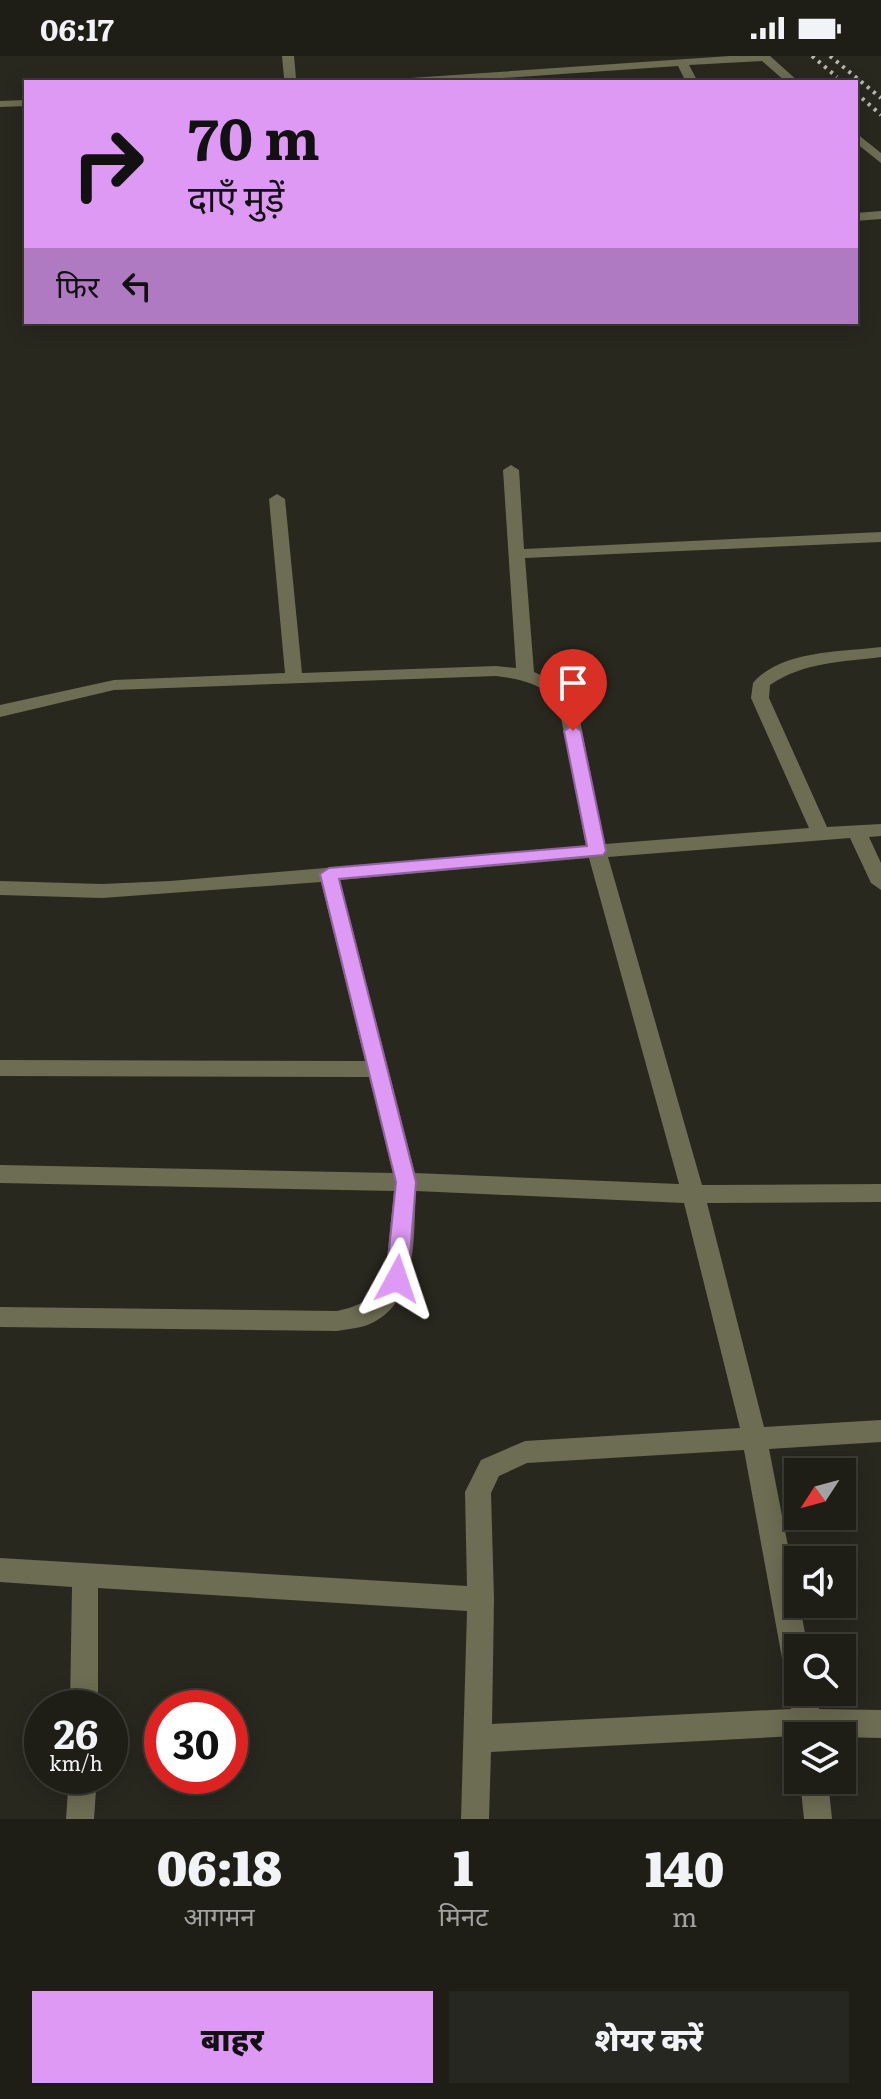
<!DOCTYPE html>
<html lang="hi">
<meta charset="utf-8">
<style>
:root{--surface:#1e1e17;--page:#262720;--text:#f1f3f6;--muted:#a1a2a1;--line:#3c3c36;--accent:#dd99f3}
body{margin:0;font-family:Literata,"Noto Sans Devanagari",serif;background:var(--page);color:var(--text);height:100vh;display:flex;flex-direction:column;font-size:30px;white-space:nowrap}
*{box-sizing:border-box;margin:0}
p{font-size:26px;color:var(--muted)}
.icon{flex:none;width:44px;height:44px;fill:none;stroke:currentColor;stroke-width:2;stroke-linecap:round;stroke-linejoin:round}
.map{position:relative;height:1763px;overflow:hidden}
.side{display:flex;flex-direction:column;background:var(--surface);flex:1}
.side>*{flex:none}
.top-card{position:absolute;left:24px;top:24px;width:834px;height:244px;border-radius:0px;box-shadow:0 4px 20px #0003,0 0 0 2px var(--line);background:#dd99f3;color:#111;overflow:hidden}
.needle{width:52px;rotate:234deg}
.tools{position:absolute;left:784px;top:1402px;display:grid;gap:16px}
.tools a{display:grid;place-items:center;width:72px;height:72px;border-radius:0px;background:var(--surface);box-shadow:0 4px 20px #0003,0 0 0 2px var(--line);font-size:40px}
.speed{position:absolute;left:24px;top:1634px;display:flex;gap:16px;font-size:40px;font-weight:700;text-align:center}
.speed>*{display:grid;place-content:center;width:104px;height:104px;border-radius:50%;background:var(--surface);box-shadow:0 4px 20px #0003,0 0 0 2px var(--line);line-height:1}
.speed small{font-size:20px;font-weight:400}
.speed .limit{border:12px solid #d22;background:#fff;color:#111}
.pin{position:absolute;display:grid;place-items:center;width:68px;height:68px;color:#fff;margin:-82px -34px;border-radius:50% 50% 50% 0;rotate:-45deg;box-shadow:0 0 8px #0007}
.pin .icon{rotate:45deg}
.me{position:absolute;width:88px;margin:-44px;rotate:5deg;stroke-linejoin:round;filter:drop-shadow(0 0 6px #0008)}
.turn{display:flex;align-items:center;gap:28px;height:168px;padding:0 32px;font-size:36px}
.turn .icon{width:104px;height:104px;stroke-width:2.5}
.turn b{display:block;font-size:56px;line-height:68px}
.then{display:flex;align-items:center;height:76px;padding:0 32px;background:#0003;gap:16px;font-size:30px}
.eta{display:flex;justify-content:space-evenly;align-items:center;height:136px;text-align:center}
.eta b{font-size:48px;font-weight:800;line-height:56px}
.button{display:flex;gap:16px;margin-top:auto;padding:16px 32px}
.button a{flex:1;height:92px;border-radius:0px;background:var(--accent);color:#111;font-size:32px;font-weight:800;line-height:92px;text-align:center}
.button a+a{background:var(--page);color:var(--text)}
.status{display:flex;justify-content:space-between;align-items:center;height:56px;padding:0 40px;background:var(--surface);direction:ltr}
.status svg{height:22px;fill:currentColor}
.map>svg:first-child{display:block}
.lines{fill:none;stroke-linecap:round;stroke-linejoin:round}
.street{fill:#6d6d53;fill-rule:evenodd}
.rail{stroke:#b8b8b0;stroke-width:4;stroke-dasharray:3 5;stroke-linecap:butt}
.route{fill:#dd99f3;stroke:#90639e;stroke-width:2}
</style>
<div class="status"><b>06:17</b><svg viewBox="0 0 49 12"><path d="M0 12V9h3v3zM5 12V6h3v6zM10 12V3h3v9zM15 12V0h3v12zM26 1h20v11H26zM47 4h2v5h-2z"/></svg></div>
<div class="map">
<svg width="881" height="1763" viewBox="0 0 881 1763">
<rect width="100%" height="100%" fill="#28281f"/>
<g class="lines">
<path class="street" d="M282 0H294L296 22 293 26H281L284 22Z
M730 0H770L799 26H786L762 5 689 9 698 26H686L678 10 445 26 404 25 410 22Z
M26 44V50L0 51V45Z
M856 77 881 97V107L856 87Z
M881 155V163L856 165V157Z
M511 409 519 414 524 493 881 476V486L525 502 534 616 558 627 576 645 605 788 809 772 751 642 753 627C781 594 842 596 881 591V601C843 606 803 606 770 629L769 642 827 771 881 768V780L869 781 881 807V834L871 827 850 782 608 801 702 1129 881 1128V1146L707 1147 764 1371 881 1364V1386L769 1393 808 1592H798V1636H816L819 1653 881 1654V1682L798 1680V1687L795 1680 491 1696 489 1763H461L467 1555 98 1532V1652H70L72 1531 0 1526V1502L467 1530 465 1436 481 1404 525 1385 740 1372 684 1147 416 1135C413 1179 419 1242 374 1266 363 1272 349 1273 337 1275L0 1271V1251L337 1255C360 1250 374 1243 385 1222L394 1135 0 1127V1109L393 1117 369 1021 0 1020V1004L365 1005 321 826 102 842 0 839V825L102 828 170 825 586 790 558 646C541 627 521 623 496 620L114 634 0 661V649L114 624 285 617 269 443 277 438 285 443 302 617 496 610 516 612 503 414ZM589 802 679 1128 415 1117 340 824ZM744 1394 784 1613 788 1622 795 1625 788 1636 791 1653 492 1668 494 1543 491 1437 499 1420 527 1407Z
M69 1720H97L94 1763H66Z
M800 1724H828L832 1763H804Z"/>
<path class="rail" d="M812 0 837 21
M830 0 881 42
M856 37 881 59"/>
</g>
<path class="route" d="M573 669 581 675 606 795 603 799 339 823 416 1126 408 1223 405 1229 397 1232 389 1229 386 1223 396 1126 320 818 329 812 587 790 564 675Z"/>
</svg>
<div class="tools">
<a><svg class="needle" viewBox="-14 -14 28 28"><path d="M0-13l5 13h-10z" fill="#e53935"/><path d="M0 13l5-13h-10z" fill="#a1a2a1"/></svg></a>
<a><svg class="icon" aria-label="sound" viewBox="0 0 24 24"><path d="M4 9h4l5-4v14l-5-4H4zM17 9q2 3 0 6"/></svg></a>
<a><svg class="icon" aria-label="search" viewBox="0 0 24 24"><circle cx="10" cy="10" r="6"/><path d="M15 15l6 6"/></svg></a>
<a><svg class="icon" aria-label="layers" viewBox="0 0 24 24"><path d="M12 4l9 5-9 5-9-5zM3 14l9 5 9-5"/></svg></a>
</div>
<div class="speed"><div>26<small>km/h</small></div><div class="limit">30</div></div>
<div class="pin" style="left:573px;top:675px;background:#d93025"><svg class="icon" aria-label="arrive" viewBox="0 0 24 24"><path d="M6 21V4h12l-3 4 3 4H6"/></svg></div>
<svg class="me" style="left:397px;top:1223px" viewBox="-20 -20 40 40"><path d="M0-17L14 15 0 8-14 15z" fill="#dd99f3" stroke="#fff" stroke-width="4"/></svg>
<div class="top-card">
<div class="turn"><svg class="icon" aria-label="right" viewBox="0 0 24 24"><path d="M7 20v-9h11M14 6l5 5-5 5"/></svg><div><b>70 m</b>दाएँ मुड़ें</div></div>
<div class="then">फिर<svg class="icon" aria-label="left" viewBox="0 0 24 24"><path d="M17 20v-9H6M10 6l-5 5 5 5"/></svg></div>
</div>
</div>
<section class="side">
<div class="eta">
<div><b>06:18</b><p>आगमन</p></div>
<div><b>1</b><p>मिनट</p></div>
<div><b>140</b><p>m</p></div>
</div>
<div class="button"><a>बाहर</a><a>शेयर करें</a></div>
</section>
